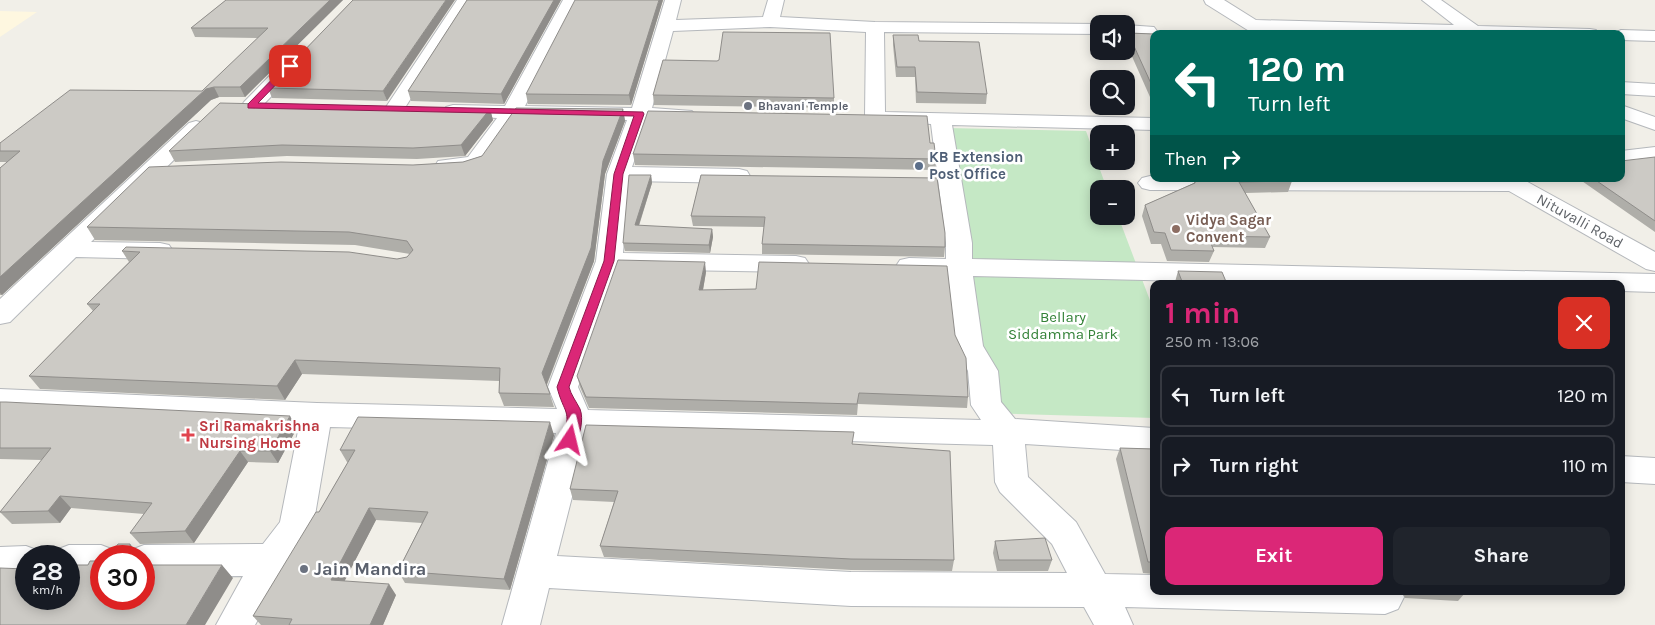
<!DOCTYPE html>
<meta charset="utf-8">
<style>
:root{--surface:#171b24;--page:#20242c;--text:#f1f3f6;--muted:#9ea1a6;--line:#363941;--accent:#db2777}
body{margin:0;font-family:Karla,sans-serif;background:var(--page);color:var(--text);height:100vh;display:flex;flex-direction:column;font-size:19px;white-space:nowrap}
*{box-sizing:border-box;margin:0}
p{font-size:16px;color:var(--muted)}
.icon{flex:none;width:28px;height:28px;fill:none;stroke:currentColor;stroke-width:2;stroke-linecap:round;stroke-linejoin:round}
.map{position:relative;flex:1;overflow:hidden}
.drawer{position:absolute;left:1150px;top:280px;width:475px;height:315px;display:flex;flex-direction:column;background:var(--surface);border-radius:10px;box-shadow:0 2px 12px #0003}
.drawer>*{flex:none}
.hud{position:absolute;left:1150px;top:30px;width:475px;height:152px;border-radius:10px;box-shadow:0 2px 12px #0003;background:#00695c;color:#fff;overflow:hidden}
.fabs{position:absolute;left:1090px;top:15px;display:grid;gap:10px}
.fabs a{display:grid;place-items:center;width:45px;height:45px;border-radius:10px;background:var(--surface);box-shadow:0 2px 12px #0003;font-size:25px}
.speed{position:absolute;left:15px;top:545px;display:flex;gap:10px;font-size:25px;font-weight:700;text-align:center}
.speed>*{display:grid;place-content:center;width:65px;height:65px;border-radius:50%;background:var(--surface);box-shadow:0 2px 12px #0003;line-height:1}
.speed small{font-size:12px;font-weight:400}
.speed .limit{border:8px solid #d22;background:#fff;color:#111}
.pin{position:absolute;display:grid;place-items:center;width:42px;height:42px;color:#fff;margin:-21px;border-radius:10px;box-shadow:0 2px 8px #0006}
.me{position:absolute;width:55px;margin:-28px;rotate:10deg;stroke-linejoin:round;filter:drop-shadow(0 0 4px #0008)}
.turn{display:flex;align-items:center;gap:18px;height:105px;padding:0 15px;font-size:22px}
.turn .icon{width:65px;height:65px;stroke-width:2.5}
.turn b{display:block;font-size:35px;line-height:42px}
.then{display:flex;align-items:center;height:48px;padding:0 15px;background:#0003;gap:10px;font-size:19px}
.round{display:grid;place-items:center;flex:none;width:52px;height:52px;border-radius:10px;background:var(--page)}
.head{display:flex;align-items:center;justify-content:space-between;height:85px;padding:0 15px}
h1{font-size:30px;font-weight:700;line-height:38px;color:var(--accent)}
.button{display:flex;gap:10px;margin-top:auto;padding:10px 15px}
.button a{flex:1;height:58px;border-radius:10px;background:var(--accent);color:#fff;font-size:20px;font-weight:700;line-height:58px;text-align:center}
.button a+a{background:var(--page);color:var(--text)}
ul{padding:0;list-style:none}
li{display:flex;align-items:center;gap:15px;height:62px;margin:0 10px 8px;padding:0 5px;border:2px solid var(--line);border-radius:10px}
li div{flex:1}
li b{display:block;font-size:19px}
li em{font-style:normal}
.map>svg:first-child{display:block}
.commercial{fill:#fef7e0}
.green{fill:#c5e8c5}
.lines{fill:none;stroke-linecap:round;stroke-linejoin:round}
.minor-casing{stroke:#b5b8bc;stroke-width:2}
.minor{fill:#fff;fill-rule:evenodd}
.wall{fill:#afaea9}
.shaded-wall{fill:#8f8d8a}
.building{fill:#cccac5;stroke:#8f8d8a}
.route{fill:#db2777;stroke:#8e194d}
.worship-dot{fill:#6b7280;stroke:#fff;stroke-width:2}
.service-dot{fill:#5c6f8a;stroke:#fff;stroke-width:2}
.education-dot{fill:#8d6e63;stroke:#fff;stroke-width:2}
.health-dot{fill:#e0444e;stroke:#fff;stroke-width:2}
.labels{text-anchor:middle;stroke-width:5;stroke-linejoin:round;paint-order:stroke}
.far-worship-label{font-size:12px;font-weight:bold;fill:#5b616d;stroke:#fff;text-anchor:start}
.service-label{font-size:15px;font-weight:bold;fill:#4e5e75;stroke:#fff;text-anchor:start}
.education-label{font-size:15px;font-weight:bold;fill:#785e54;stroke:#fff;text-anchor:start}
.street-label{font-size:15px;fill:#5f6368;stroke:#fff}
.park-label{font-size:15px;fill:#348238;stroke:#fff}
.health-label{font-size:15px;font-weight:bold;fill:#be3a42;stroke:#fff;text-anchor:start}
.near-worship-label{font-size:18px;font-weight:bold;fill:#5b616d;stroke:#fff;text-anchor:start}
</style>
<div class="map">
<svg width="1655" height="625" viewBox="0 0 1655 625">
<rect width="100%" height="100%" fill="#f1efe8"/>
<path class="commercial" d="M0 11 37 12 0 37Z"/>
<path class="green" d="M947 128 1086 131 1107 189H1099V216H1118L1154 311V418L984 413Z"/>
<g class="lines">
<defs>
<path id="minor" d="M457 0H473L401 114 394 116 387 114 384 110Z
M563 0H579L525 106 632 108 665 0H681L676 20 763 17 768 0H784L780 17 875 22 1099 24V34L884 32 885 112 1154 118V130L952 125 972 243V259L1655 274V292L1621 291V284H1320L973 276 983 346 998 371 1001 402 1015 419 1154 428V452L1025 444 1028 477 1076 522 1105 574 1154 575V591H1401L1404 597 1398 609 1385 614 1125 607 1133 625H1094L1084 607 851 606 549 588 540 625H502L556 433 330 427 313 527 285 571 255 625H216L243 576 144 577V556H128L131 550 144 545 263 544 280 522 299 426 0 411V389L317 403 557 409 548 387 596 261 607 174 627 120 518 118C509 131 496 158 484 166 473 175 450 174 438 171L435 166 438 161 468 157 497 118 446 115 443 111 446 107 453 105 505 106ZM770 27 866 32 865 116 868 120 931 124 946 243V259L909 258 900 260 896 266 900 272 909 274 947 275 955 346 968 371 971 405 981 420 588 410 578 387 619 269 796 272 805 270 809 264 805 258 796 256 623 253 629 181 739 183 747 181 750 176 747 171 739 169 632 167 648 121H685L692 119 695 115 692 111 652 108 673 31ZM588 434 993 445 995 482 1000 492 1052 544 1067 573 851 572 557 556Z
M1204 0H1224L1256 20 1454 25 1422 0H1441L1478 26 1590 29 1596 30 1599 34H1379L1274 31 1276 34H1254L1206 4Z
M1126 25 1154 27 1157 31C1149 38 1138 36 1126 35Z
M1621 30 1655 31V41L1621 40V34H1613Z
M294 56 301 58 303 62 301 66 258 110 251 112 244 110 241 106 244 102 287 58Z
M1621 82 1655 84V96L1621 94Z
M1621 105 1655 117V130L1621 118Z
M196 121 203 123 207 127 203 131 91 242 160 243 169 245 173 251 169 257 160 259 76 257 10 322 0 324V299L189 123Z
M1655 147V161L1621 165V151Z
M1150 176H1154V179H1522L1655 252V271L1646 269 1509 191 1150 190 1142 188 1138 183 1142 178Z
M1621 456 1655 458V484L1621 482Z
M69 545H101L114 550 117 556H101V577H69V556H53L56 550Z
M26 546 39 551 41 556H26V578L0 579V547Z"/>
</defs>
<use href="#minor" class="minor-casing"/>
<use href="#minor" class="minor"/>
</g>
<path class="wall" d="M226 0H343L245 97H219L211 100 2 295H0V168L7 162H0V143L202 91 258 38 195 37 191 28Z
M353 0 387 101 272 98 268 88Z
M467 0H561L504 104 411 101 408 91Z
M663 0 631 105 528 104 526 94Z
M1128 33 1154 34V106L1126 43Z
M893 35 919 41 987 94 986 104 916 103 915 77H896L893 45Z
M653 95 834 98V108L654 105Z
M490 109 493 120 465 156 417 159 287 156 175 162 169 151Z
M623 109 625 121 605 174 594 261 547 385 554 407 504 406 499 393V381L302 374 285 400 40 389 29 376 93 311 87 304 129 262 122 251 397 259 407 257 410 254 355 245 95 240 87 227 413 165 463 162Z
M930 143 936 159 935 170 635 165 633 154Z
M1655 157V232L1579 179H1621Z
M651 175 652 183 639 226 712 229 713 237 710 253 625 251 623 243Z
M701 175 945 247 944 257 762 254V244L764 227 693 226 691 216Z
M1195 181H1292L1288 192 1245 193 1270 237 1265 248 1212 247 1214 251 1209 262 1167 261 1161 244H1151L1142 216 1145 205 1194 183Z
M1178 271 1227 284H1175V282Z
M706 272 703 290 955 335 968 397 967 408 858 404 857 415 589 408 580 387 577 376Z
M0 402 297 428 278 463 248 462 194 543 140 544 130 533 144 514 71 508 60 523 12 524 0 512 42 460 0 459Z
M554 435 510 590 405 583 398 571 422 523 376 520 344 581 396 595 383 625H261L253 616 319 512 348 462H347L340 450Z
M853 444 954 560 952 571 851 570 604 557 600 546 614 502 573 500 570 489Z
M1120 448 1154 449V574L1143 573 1116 459Z
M995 541 1052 560 1048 571H997L993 553Z
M1402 591H1464L1465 593 1458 601 1405 598Z"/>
<path class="shaded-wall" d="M330 0H343L245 97 240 87Z
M446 0H455L387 101 383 91Z
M554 0H561L504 104 501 94Z
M659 0H663L631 105 629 95Z
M214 87 219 97 211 100 2 295 0 293V277L206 89Z
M490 109 493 120 465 156 461 145Z
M623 109 625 121 605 174 594 261 546 386 542 373 603 161Z
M651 175 652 183 636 234 635 225Z
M712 229 713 237 710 253 709 245Z
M705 262 706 272 701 301 699 290Z
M295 360 302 374 285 400 277 386Z
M290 416 297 428 278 463 270 451Z
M550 422 554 435 510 590 504 579Z
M240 451 248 462 194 543 185 531Z
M60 496 71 508 60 523 48 511Z
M369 508 376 520 339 592 331 580Z
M130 544 141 556H130Z
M222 565 233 578 205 625H186Z
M389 584 396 595 383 625H370Z"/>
<path class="building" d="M226 0H330L240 87H214L206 89 0 277V168L20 151H0V143L70 90 202 91 268 28H191Z
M353 0H446L383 91 268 88Z
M467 0H554L501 94 408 91Z
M575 0H659L629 95 526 94Z
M723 32 830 33 834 98 653 95 663 60 717 61 719 60Z
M1128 33 1154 34V90Z
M893 35H918L919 41 979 42 987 94 917 92 915 67H897Z
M220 103 490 109 461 145 413 148 282 145 169 151Z
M516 108 623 109 603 161 591 248 542 373 550 394 499 393 500 368 295 360 277 386 29 376 100 304H87L140 252 122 251 126 247 349 252 397 259 407 257 413 250 407 241 349 232 87 227 149 167 281 162 413 165 463 162 482 156Z
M648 111 927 116 930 143H934L936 159 633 154Z
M1655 157V221L1594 179H1621V161Z
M629 175H651L635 225 712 229 709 245 623 243Z
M701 175 937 178 945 233V247L762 244 765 217 691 216Z
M1195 181H1292L1239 182 1270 237 1208 236 1214 251 1171 250 1165 233 1154 232 1145 205 1195 183Z
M618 260 705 262 699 290 756 289 759 262 947 266 955 335 966 358 968 397 859 393 857 404 586 397 577 376Z
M1178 271 1222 272 1227 284H1183Z
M0 402H6L290 416 270 451H240L185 531 130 533 152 503 60 496 48 511 0 512 51 448H0Z
M358 417 550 422 504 579 398 571 428 512 369 508 331 580 389 584 370 625H289L292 619 253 616 316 512H319L355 450H340Z
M586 425 854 432 852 444 950 451 954 560 851 559 600 546 618 491 570 489Z
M1120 448 1154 449V562H1148Z
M1045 538 1052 560H999L995 541Z
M118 544H130V556H109Z
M90 561H101V599H144V565H222L186 625H0V568L26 569V599H69V565H88Z
M1423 591H1464L1465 593Z"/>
<path class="route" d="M287 64 294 66 258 103 643 112 644 114 623 174 614 261 569 387C571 395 576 401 580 409 584 419 580 435 575 444H565L563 440C572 408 564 415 557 387L604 261 614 174 634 116 248 108V104Z"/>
<g class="worship-dot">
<circle cx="748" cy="106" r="5"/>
<circle cx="304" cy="569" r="5"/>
</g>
<circle class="service-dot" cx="919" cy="166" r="5"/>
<circle class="education-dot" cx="1176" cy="229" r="5"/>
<path class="health-dot" d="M185.5 427.5h5v5h5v5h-5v5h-5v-5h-5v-5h5z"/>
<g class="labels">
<g class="far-worship-label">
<text x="758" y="110">Bhavani Temple</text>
</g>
<g class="service-label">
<text x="929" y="162">KB Extension<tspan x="929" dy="17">Post Office</tspan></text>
</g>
<g class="education-label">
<text x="1186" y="225">Vidya Sagar<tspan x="1186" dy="17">Convent</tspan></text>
</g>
<g class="street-label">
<text transform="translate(1580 221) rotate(29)" y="5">Nituvalli Road</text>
</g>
<g class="park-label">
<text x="1063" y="322">Bellary<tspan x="1063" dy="17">Siddamma Park</tspan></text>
</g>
<g class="health-label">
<text x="199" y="431">Sri Ramakrishna<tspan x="199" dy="17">Nursing Home</tspan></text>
</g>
<g class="near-worship-label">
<text x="314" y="575">Jain Mandira</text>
</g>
</g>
</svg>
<div class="fabs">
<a><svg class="icon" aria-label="sound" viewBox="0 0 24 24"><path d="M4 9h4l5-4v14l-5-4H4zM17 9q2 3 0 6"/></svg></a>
<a><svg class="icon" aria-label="search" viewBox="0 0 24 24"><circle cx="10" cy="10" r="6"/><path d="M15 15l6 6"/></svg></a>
<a>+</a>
<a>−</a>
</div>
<div class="speed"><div>28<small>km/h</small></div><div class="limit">30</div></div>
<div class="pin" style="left:290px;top:66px;background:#d93025"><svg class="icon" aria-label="arrive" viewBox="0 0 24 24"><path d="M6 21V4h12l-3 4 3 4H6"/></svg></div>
<svg class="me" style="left:570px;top:440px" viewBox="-20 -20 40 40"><path d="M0-17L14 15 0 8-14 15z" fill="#db2777" stroke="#fff" stroke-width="4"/></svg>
<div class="hud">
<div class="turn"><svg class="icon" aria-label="left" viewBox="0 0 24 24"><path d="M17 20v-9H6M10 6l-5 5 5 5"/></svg><div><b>120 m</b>Turn left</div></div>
<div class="then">Then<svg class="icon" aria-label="right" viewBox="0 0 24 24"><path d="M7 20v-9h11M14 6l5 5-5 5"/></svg></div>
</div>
<section class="drawer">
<div class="head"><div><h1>1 min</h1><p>250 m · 13:06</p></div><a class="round" style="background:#d93025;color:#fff"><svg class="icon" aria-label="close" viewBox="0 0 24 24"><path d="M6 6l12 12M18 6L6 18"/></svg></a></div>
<ul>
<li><svg class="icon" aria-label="left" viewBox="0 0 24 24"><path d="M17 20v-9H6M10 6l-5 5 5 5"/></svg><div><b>Turn left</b></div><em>120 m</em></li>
<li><svg class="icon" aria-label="right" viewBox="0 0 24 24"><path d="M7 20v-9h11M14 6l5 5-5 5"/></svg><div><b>Turn right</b></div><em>110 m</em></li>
</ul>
<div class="button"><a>Exit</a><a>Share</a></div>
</section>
</div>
